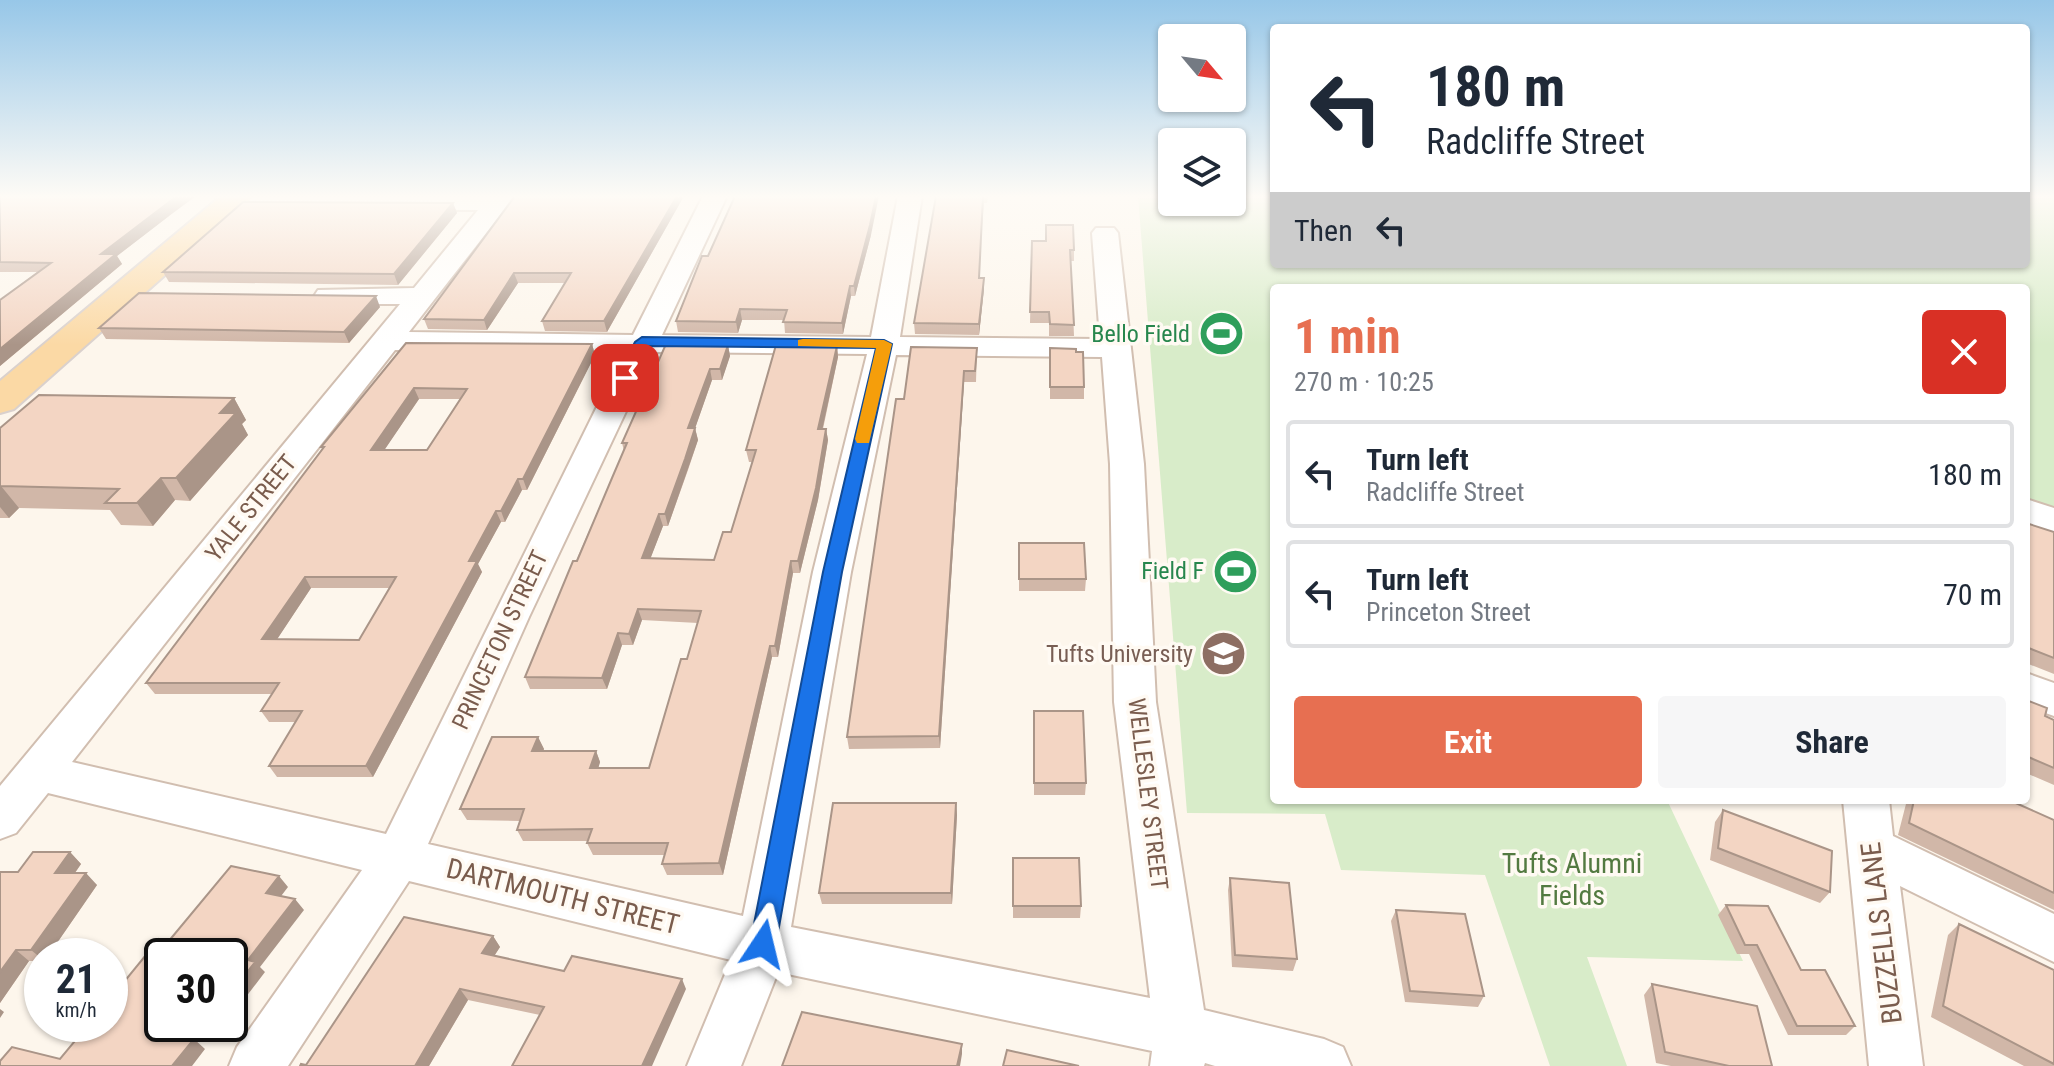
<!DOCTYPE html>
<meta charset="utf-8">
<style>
:root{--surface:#fff;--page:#f6f6f7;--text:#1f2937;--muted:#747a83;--line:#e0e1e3;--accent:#e76f51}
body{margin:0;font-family:"Roboto Condensed",sans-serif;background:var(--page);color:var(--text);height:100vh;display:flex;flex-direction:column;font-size:30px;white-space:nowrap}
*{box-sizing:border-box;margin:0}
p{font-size:26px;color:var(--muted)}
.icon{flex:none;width:44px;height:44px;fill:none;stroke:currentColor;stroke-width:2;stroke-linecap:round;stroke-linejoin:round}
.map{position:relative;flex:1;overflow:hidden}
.sheet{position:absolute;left:1270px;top:284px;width:760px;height:520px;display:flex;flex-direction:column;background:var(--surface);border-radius:8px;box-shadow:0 2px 6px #0004}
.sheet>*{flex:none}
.hud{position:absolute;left:1270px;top:24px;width:760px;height:244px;border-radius:8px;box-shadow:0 2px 6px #0004;background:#fff;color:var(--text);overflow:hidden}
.needle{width:52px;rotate:119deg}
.fabs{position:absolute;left:1158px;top:24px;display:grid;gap:16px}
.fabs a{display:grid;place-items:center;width:88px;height:88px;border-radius:8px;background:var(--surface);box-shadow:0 2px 6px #0004;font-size:40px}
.speed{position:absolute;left:24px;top:938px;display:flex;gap:16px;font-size:40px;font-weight:700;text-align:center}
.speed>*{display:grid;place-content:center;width:104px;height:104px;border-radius:50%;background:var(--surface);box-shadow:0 2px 6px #0004;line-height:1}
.speed small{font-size:20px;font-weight:400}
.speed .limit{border:4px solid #111;border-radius:12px;background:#fff;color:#111}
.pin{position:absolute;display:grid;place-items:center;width:68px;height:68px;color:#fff;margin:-34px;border-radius:16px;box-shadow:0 4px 12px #0006}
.me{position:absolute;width:88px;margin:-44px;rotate:10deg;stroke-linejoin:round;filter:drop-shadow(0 0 6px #0008)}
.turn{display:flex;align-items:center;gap:28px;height:168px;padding:0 24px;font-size:36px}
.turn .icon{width:104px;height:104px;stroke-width:2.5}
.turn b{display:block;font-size:56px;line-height:68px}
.then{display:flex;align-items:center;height:76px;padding:0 24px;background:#0003;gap:16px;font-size:30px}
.round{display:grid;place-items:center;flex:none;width:84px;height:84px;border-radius:8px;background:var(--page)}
.head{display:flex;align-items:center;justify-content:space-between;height:136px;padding:0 24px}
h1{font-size:48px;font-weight:700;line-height:60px;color:var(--accent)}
.cta{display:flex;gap:16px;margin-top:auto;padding:16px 24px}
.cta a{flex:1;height:92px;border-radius:8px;background:var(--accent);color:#fff;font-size:32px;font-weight:700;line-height:92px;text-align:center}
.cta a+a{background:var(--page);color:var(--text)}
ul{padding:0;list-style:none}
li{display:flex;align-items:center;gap:24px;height:108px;margin:0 16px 12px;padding:0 8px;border:4px solid var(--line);border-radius:8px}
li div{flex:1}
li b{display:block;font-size:30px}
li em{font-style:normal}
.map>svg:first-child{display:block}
.green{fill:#d8ecc9}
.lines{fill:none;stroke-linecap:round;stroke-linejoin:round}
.minor-casing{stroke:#d1beb0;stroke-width:4}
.major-casing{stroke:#dad1cd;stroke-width:4}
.minor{fill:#fff;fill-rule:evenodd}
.major{fill:#fbd9a5;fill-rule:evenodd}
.wall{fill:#d1b7a8;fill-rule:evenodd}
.shaded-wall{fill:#aa9588}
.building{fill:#f3d5c3;stroke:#aa9588;stroke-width:2;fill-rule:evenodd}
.route{fill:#1a73e8;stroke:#114b97;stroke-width:2}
.slow{fill:#f59e0b}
.labels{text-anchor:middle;stroke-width:7;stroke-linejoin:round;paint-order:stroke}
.leisure-label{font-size:24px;fill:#27864d;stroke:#fffaf3;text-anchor:end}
.street-label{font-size:24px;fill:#7a5c4d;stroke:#fffaf3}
.education-label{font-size:24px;fill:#785e54;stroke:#fffaf3;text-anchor:end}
.near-park-label{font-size:28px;fill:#537a41;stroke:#fffaf3}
.near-street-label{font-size:28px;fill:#7a5c4d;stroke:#fffaf3}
</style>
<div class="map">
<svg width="2054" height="1066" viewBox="0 0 2054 1066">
<rect width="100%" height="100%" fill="#fdf6ec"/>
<path class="green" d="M1138 196H1172V202H1232V196H1274V264H2026V196H2054V509L2026 499V288H1274V800H1667L1743 961 1587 957 1627 1066H1550L1485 875 1341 870 1325 814 1187 813Z"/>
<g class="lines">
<defs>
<path id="minor" d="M515 196 409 332 633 335 703 196H727L662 335 871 337 898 196H922L900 337 1100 339 1092 233 1096 228H1114L1118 233 1144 464 1156 702 1204 1010 1324 1039 1343 1047 1351 1066H1215L1205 1063 1204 1066H1150L1152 1051 778 972 741 1066H687L731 960 409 881 288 1066H229L237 1047 362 870 48 793 16 833 0 839V786L400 304H328L318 302 314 296 318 290 414 288 478 210 232 209 223 207 220 202 223 197ZM395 350 624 352 386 834 72 762ZM654 352 867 354 813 572 743 916 428 844 529 617ZM896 355 1102 357 1110 464 1114 702 1150 998 791 927 851 572Z
M2026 499 2054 508V533L2026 524Z
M2026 673 2054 683V716L2026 706Z
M1843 800H1889L1893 836 2054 914V962L1900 886 1923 1066H1869Z"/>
<path id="major" d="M221 196H254L14 409 0 413V381Z"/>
</defs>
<use href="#minor" class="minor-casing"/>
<use href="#major" class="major-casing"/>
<use href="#minor" class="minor"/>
<use href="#major" class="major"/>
</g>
<path class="wall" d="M0 196 169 216 117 256 122 264 0 366V300L37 272H0Z
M515 196H684L607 332 545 331 542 321 565 283H518L487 330 428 329 424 319Z
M936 196H988L987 203H984L980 249 979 278H984V289L979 335 915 334 914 323Z
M453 203 457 213 398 285 169 282 163 272Z
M871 235 855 296H851L843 334 785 333 784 320H742L738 333 678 332 676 321 708 256Z
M1032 241 1074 250V261H1071L1074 336H1049V323H1030Z
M380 307 349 343 106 339 99 328Z
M406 343 592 344 595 355 527 490H522L505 522H501L478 564 482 572 373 777H277L269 766 296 722H269L261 711 272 694H155L146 683 322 449 321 447ZM419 399H460L427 450H384ZM311 588H389L359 640 277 639Z
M728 345 730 356 722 380H712L695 428 698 440 688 470 668 526H663L650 559 714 560 731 532 752 462H749L746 450 837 346 838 357 823 429H826L828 440 818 500 800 573H793L778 657H772L723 875H667L662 864 665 855H593L587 843 588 841H523L517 830 520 821 467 820 460 809 538 737 544 749 543 751H596L600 762 598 768H649L687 659 698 623 642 620 633 645H622L607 689H530L525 677 624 451 622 443Z
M977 348 976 382H964L940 748 849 749 847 737 904 399Z
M1050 348 1084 387V399H1050Z
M234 398 246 420 242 424 248 435 190 501 175 500 153 526 121 525 110 510 19 508 9 518H0V428Z
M2026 523 2054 532V674L2026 663Z
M1019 543 1086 579 1085 591H1019Z
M2026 700 2045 716 2054 720V785L2026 773Z
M1034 711 1086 783 1085 795H1034Z
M1745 800H1825L1823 802H1745Z
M1907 800H2009L2054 820V910L1898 835Z
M956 803 957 815 952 904H822L819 893Z
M1723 810 1830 892 1820 903 1710 860 1715 822Z
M70 852 81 864 75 873 97 885 48 956H42V961H29L0 1003V872H18Z
M1013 858 1081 906 1080 918H1013Z
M1230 878 1297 959 1293 971 1232 967 1228 890Z
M1726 905 1801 970 1855 1026 1846 1035H1788L1749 954H1737L1718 915Z
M1396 910 1484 996 1478 1007 1405 1002 1391 921Z
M1959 924 2054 970V1066H2024L1931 1017 1948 935Z
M493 936 500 947 494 956 564 971 686 989 540 1015 468 1000 429 1066H300L306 1065Z
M1652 984 1772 1066H1671L1656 1063 1644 995Z"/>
<path class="shaded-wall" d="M177 196H196L169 216 117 256 122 264 0 366V349L101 254Z
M677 196H684L607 332 604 321Z
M876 196H879L871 235 855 296 854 286Z
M453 203 457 213 398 285 394 274Z
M514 273 518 283 487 330 484 320Z
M984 278V289L979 335V324Z
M850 286 851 296 843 334 842 323Z
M376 296 380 307 349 343 344 332Z
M740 309 742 320 738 333 736 322Z
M592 344 595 355 527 490 523 479Z
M728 345 730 356 722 380 720 369Z
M837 346 838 357 820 440 818 429Z
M710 369 712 380 691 440 688 428Z
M964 371V382L940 748 939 736Z
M414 388 419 399 377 461 371 450Z
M234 398 246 420 242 424 248 435 190 501 176 478 220 413Z
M695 428 698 440 668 526 665 514Z
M826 429 828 440 818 500 800 573 798 561Z
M161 478 175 500 153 526 137 503Z
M518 479 522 490 505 522 501 511Z
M1 486 19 508 9 518 0 507V487Z
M496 511 501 522 478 564 482 572 373 777 366 766 469 561Z
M659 514 663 526 646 570 642 558Z
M791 561 793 573 778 657 775 646Z
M305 577 311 588 270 650 262 639Z
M638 609 642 620 633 645 629 634Z
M618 633 622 645 607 689 602 678Z
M770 646 772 657 723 875 719 863Z
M538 737 544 749 538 763 532 751Z
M596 751 600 762 595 780 590 768Z
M956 803 957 815 952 904 951 893Z
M70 852 81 864 67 884 55 873Z
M86 873 97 885 48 956H42V959L31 950Z
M279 876 288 887 275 904 266 893Z
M295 899 304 910 260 967 265 972 236 1010 230 1004V994L248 960Z
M493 936 500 947 489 964 482 953Z
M16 950 29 961 0 1003V972Z
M682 979 686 989 652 1066H642Z
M460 989 468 1000 429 1066H415Z
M0 1009 4 1012 0 1018Z
M166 1024H186L172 1041 161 1031Z
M194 1039 205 1049 192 1066H172Z
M962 1044V1054L960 1066H957Z"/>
<path class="building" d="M0 196H177L101 254H116L0 349V300L51 263 0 262Z
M515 196H677L604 321H542L571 273H514L484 320 424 319Z
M735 196H876L870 225 854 286H850L842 323 783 322 787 310 740 309 736 322 676 321 702 256H708Z
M936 196H983L979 278H984L979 324 914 323Z
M243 202 453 203 394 274 163 272Z
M1046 225H1073L1074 250H1070L1074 325 1050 324 1049 312H1030L1032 241H1046Z
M139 293 376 296 344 332 99 328Z
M406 343 592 344 523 479H518L501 511H496L469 561H477L366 766H269L302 711H261L279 683H146L324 447H321ZM414 388 467 389 427 450H371ZM305 577H396L359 640 262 639Z
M666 344 728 345 720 369H710L688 428H695L685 459 665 514H659L642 558 714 560 723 532H731L756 450H746L776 345 837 346 818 429H826L816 488 798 561H791L775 646H770L719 863 662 864 668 843H587L592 829 517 830 524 809H460L492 737H538L532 751H596L590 768H649L681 659H687L701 611 638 609 629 634 618 633 602 678 525 677 573 561H577L612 478 627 443H622Z
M911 347 977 348 975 371H964L939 736 847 737 896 399H904Z
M1050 348 1076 349V352H1083L1084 387H1050Z
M39 395 234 398 220 413H236L176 478H161L137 503H105L119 489 1 486 0 487V428Z
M2026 523 2054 532V658L2026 647Z
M1019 543H1084L1086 579H1019Z
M2026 700 2047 708 2045 716 2054 720V768L2026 756Z
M1034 711H1083L1086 783H1034Z
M1914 800H2009L2054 820V893L1909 823Z
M833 803H956L951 893H819Z
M1723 810 1832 851 1830 892 1718 848Z
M33 852H70L55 873H86L31 950H16L0 972V872H18Z
M1013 858H1079L1081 906H1013Z
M231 866 279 876 266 893 295 899 248 960 255 962 230 994V956H162V1024H166L161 1031 194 1039 172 1066H0V1061L12 1047 60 1059 89 1024H110V999L159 939 168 942Z
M1230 878 1289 883 1297 959 1235 955Z
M1726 905 1768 906 1801 970H1825L1855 1026H1797L1757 945H1745Z
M1396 910 1465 914 1484 996 1410 991Z
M404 917 493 936 482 953 564 971 572 956 682 979 642 1066H512L544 1007 460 989 415 1066H300L301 1064 306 1065Z
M1959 924 2054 970V1064L1943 1006Z
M1652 984 1757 1006 1772 1066H1729L1665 1052Z
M802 1012 962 1044 957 1066H782Z
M1007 1050 1079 1066H1003Z"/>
<linearGradient id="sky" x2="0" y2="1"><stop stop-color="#97c7e8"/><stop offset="0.57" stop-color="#fefbf6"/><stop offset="1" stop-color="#fefbf6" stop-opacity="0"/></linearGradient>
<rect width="2054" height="345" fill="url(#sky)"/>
<path class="route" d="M642 337 884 340 892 344 842 572 776 944 772 952 763 956 754 952 750 944 823 572 876 348 647 346 630 381H619L617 378 635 342Z"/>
<path class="slow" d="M803 339 884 340 892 344 869 443H857L855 439 876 348 798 346V340Z"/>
<defs>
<symbol id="stadium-disc" viewBox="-11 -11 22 22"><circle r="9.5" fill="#2e9e5b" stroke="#fffaf3"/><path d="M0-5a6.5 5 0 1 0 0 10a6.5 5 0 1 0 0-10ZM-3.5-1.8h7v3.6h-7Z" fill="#fff"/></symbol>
<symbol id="university-disc" viewBox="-11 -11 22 22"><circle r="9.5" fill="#8d6e63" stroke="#fffaf3"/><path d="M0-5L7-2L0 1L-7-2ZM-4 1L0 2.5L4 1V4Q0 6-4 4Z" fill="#fff"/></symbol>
</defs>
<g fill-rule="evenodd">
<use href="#stadium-disc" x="1196" y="308" width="51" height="51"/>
<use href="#stadium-disc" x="1210" y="546" width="51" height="51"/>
<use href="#university-disc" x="1198" y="628" width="51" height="51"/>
</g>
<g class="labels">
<g class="leisure-label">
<text x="1190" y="342">Bello Field</text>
<text x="1204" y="579">Field F</text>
</g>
<g class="street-label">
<text transform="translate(251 508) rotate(-51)" y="8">YALE STREET</text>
<text transform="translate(500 640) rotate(-65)" y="8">PRINCETON STREET</text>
<text transform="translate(1148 794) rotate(83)" y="8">WELLESLEY STREET</text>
</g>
<g class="education-label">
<text x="1193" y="662">Tufts University</text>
</g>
<g class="near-park-label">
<text x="1572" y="873">Tufts Alumni<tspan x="1572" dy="32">Fields</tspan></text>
</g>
<g class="near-street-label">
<text transform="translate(563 896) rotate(14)" y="10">DARTMOUTH STREET</text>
<text transform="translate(1881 933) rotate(-97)" y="10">BUZZELLS LANE</text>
</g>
</g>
</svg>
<div class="fabs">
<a><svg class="needle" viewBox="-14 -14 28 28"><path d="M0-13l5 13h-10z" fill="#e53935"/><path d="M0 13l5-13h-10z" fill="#747a83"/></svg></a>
<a><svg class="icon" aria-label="layers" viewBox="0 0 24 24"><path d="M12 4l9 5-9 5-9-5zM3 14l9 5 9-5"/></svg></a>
</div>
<div class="speed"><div>21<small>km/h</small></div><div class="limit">30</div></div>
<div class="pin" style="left:625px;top:378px;background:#d93025"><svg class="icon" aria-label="arrive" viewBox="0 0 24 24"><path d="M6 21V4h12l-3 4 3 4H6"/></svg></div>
<svg class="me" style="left:763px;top:944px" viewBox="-20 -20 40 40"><path d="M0-17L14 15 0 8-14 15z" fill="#1a73e8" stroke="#fff" stroke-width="4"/></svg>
<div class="hud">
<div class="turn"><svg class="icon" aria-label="left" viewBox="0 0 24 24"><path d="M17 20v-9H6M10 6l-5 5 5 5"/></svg><div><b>180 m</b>Radcliffe Street</div></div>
<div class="then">Then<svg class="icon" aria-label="left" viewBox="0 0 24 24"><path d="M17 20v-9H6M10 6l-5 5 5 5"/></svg></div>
</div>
<section class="sheet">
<div class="head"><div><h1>1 min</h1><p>270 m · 10:25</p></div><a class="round" style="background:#d93025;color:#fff"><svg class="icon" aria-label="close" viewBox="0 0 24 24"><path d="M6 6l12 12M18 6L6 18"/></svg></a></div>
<ul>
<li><svg class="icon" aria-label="left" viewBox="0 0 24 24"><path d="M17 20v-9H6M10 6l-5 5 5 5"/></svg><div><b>Turn left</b><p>Radcliffe Street</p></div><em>180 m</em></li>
<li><svg class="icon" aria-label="left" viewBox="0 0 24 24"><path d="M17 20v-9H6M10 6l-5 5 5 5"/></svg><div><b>Turn left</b><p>Princeton Street</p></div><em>70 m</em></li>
</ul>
<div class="cta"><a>Exit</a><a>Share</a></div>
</section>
</div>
